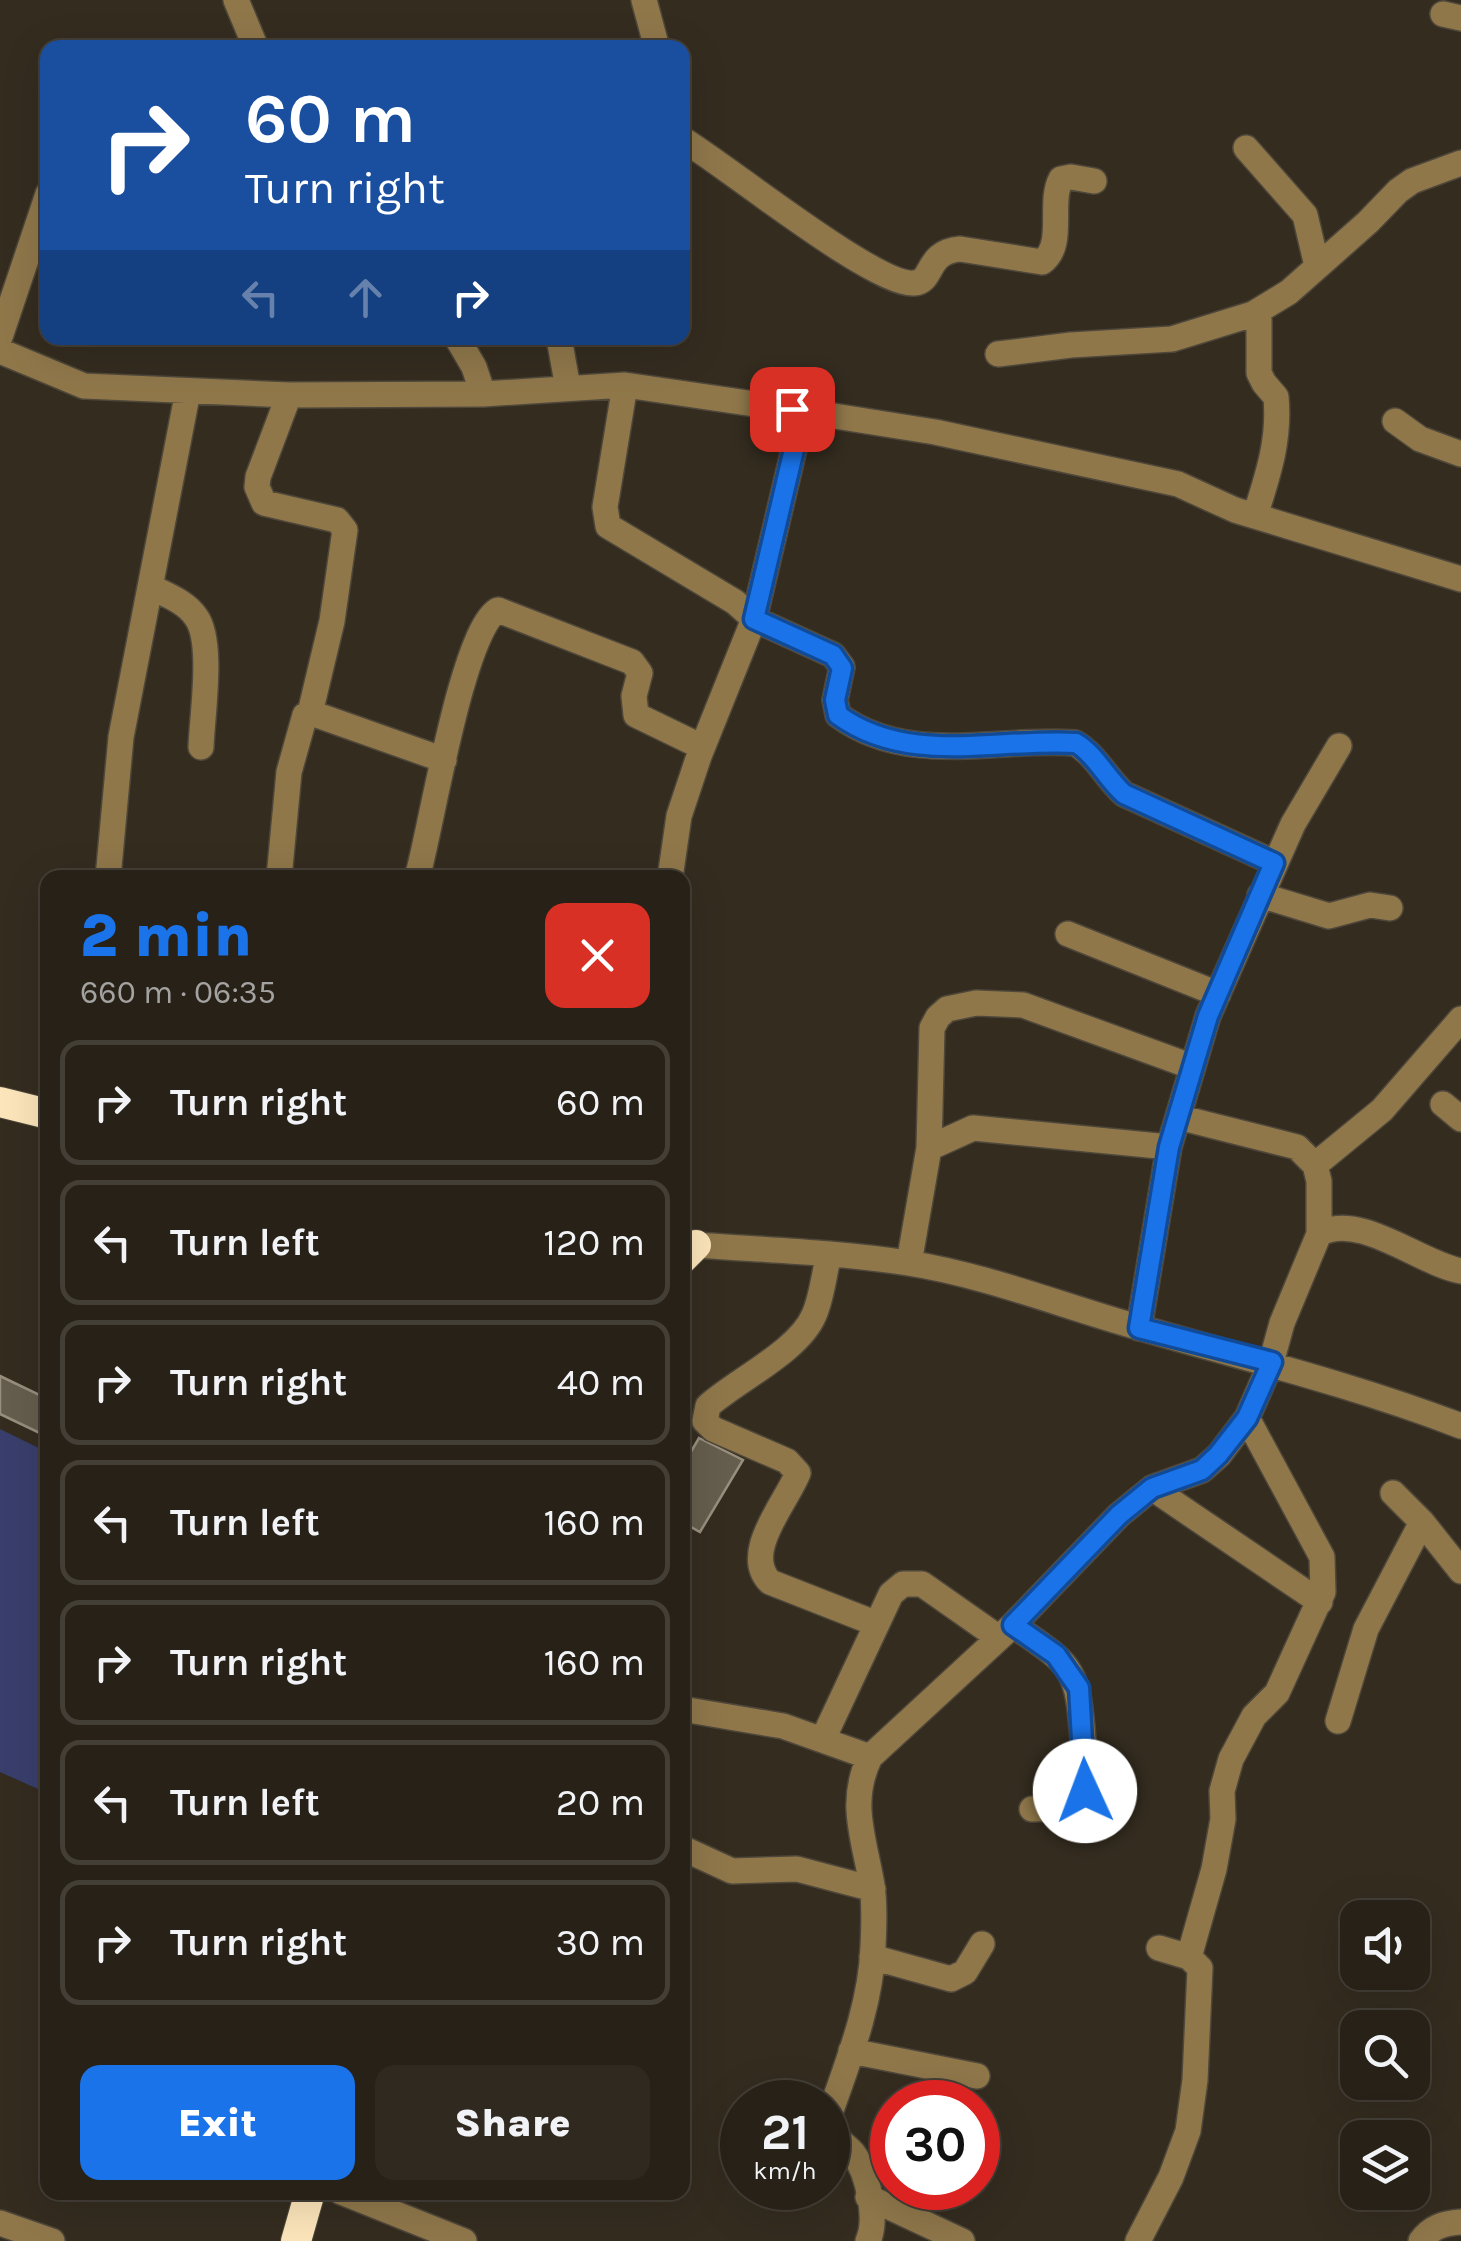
<!DOCTYPE html>
<meta charset="utf-8">
<style>
:root{--surface:#272117;--page:#2f2920;--text:#f1f3f6;--muted:#a4a3a1;--line:#433e36;--accent:#1a73e8}
body{margin:0;font-family:Karla,sans-serif;background:var(--page);color:var(--text);height:100vh;display:flex;flex-direction:column;font-size:38px;white-space:nowrap}
*{box-sizing:border-box;margin:0}
p{font-size:32px;color:var(--muted)}
.icon{flex:none;width:55px;height:55px;fill:none;stroke:currentColor;stroke-width:2;stroke-linecap:round;stroke-linejoin:round}
.map{position:relative;flex:1;overflow:hidden}
.details{position:absolute;left:40px;top:870px;width:650px;height:1330px;display:flex;flex-direction:column;background:var(--surface);border-radius:20px;box-shadow:0 10px 40px #0002,0 0 0 2px var(--line)}
.details>*{flex:none}
.banner{position:absolute;left:40px;top:40px;width:650px;height:305px;border-radius:20px;box-shadow:0 10px 40px #0002,0 0 0 2px var(--line);background:#1a4fa0;color:#fff;overflow:hidden}
.tools{position:absolute;left:1340px;top:1900px;display:grid;gap:20px}
.tools a{display:grid;place-items:center;width:90px;height:90px;border-radius:20px;background:var(--surface);box-shadow:0 10px 40px #0002,0 0 0 2px var(--line);font-size:50px}
.speed{position:absolute;left:720px;top:2080px;display:flex;gap:20px;font-size:50px;font-weight:700;text-align:center}
.speed>*{display:grid;place-content:center;width:130px;height:130px;border-radius:50%;background:var(--surface);box-shadow:0 10px 40px #0002,0 0 0 2px var(--line);line-height:1}
.speed small{font-size:25px;font-weight:400}
.speed .limit{border:15px solid #d22;background:#fff;color:#111}
.pin{position:absolute;display:grid;place-items:center;width:85px;height:85px;color:#fff;margin:-42px;border-radius:20px;box-shadow:0 5px 15px #0006}
.me{position:absolute;width:110px;margin:-55px;rotate:358deg;stroke-linejoin:round;filter:drop-shadow(0 0 8px #0008)}
.turn{display:flex;align-items:center;gap:35px;height:210px;padding:0 40px;font-size:45px}
.turn .icon{width:130px;height:130px;stroke-width:2.5}
.turn b{display:block;font-size:70px;line-height:85px}
.lanes{display:flex;align-items:center;height:95px;padding:0 40px;background:#0003;justify-content:center;gap:50px;direction:ltr}
.lanes .off{opacity:.35}
.round{display:grid;place-items:center;flex:none;width:105px;height:105px;border-radius:20px;background:var(--page)}
.overview{display:flex;align-items:center;justify-content:space-between;height:170px;padding:0 40px}
h1{font-size:60px;font-weight:800;line-height:75px;color:var(--accent)}
.primary-button{display:flex;gap:20px;margin-top:auto;padding:20px 40px}
.primary-button a{flex:1;height:115px;border-radius:20px;background:var(--accent);color:#fff;font-size:40px;font-weight:800;line-height:115px;text-align:center}
.primary-button a+a{background:var(--page);color:var(--text)}
ul{padding:0;list-style:none}
li{display:flex;align-items:center;gap:30px;height:125px;margin:0 20px 15px;padding:0 20px;border:5px solid var(--line);border-radius:20px}
li div{flex:1}
li b{display:block;font-size:38px}
li em{font-style:normal}
.map>svg:first-child{display:block}
.green{fill:#393e6c}
.building{fill:#655d4d;stroke:#978e7e;stroke-width:2.5}
.lines{fill:none;stroke-linecap:round;stroke-linejoin:round}
.minor-casing{stroke:#4e473a;stroke-width:28}
.highway-casing{stroke:#4e473a;stroke-width:32}
.minor{stroke:#8f774a;stroke-width:25}
.highway{stroke:#fce5ba;stroke-width:30}
.route-casing{stroke:#114b97;stroke-width:25}
.route{stroke:#1a73e8;stroke-width:18}
</style>
<div class="map">
<svg width="1461" height="2241" viewBox="0 0 1461 2241">
<rect width="100%" height="100%" fill="#342c1f"/>
<path class="green" d="M0 1429 47 1452V1793L0 1772Z"/>
<path class="building" d="M0 1376 48 1399V1437L0 1414Z
M699 1438 743 1460 700 1532 682 1522V1467Z"/>
<g class="lines">
<defs>
<path id="minor" d="M236 0 256 48
M644 0 657 48
M1443 14 1461 18
M682 139C723 163 876 287 914 283 934 282 925 252 960 249L1042 262C1066 245 1048 203 1061 179L1071 177 1094 181
M1246 148 1305 215 1317 266
M0 337 48 194
M457 338 474 367 483 394
M559 338 568 388
M0 351 84 386 289 395 483 394 625 385 803 411 935 432 1178 484 1235 510 1461 579
M998 354 1071 345 1172 339 1253 314 1289 292 1368 222 1398 191 1412 181 1461 163
M625 385 605 507 608 526 735 602 754 619 833 655 842 667 835 700 838 715C908 767 996 737 1075 743 1095 754 1107 779 1124 794L1275 863
M289 395 258 477 257 487 264 503 337 520 345 530 332 621 310 713
M1395 421 1420 439 1461 454
M1255 516C1268 475 1280 440 1276 397L1264 383 1259 373V311
M151 587C167 595 186 602 196 617 214 641 202 716 201 747
M108 878 121 737 188 391
M279 878 289 772 305 715H317L444 760
M417 878C431 830 462 630 498 610L632 662 640 673 634 696 636 715 702 747
M670 878 679 816 699 756 754 619 803 411
M1260 895 1329 916 1370 905 1390 908
M1068 934 1218 994
M1443 1104 1461 1119
M1178 1117 1297 1147 1315 1165 1319 1181V1234
M929 1148 973 1128 1169 1147
M1315 1165 1382 1110 1461 1019
M696 1245C766 1250 838 1252 908 1263 985 1275 1060 1305 1134 1326 1244 1358 1354 1385 1461 1426
M829 1254C824 1274 822 1297 814 1315 799 1351 737 1380 708 1406L705 1421 713 1429 787 1461 798 1473C786 1503 741 1553 770 1582L877 1624
M909 1263 929 1148 932 1028 938 1017 947 1009 976 1003 1023 1005 1193 1067
M1139 1328 1169 1147 1208 1016 1293 824 1339 746
M1152 1488 1320 1602
M1393 1493 1422 1522 1461 1571
M1013 1625C1072 1666 1077 1665 1083 1739 1085 1760 1089 1781 1081 1802L1072 1808 1032 1809
M682 1709 783 1726 870 1757
M1338 1721 1366 1629 1422 1522
M823 1739 891 1594 903 1584H922L999 1638
M682 1848 732 1871 797 1869 873 1889
M872 1957 951 1979 965 1972 982 1944
M1189 1957 1214 1869 1223 1819 1222 1791 1231 1759 1254 1716 1277 1693 1323 1592 1322 1557 1247 1418
M851 2051 977 2076
M828 2119C847 2064 871 2006 873 1947 874 1927 875 1905 872 1885 864 1838 848 1802 870 1757L1013 1625 1119 1515 1152 1488 1202 1470 1219 1455 1247 1418 1271 1363 1282 1323 1319 1234C1359 1211 1419 1263 1461 1271
M828 2132C836 2139 846 2145 853 2153 868 2173 878 2219 868 2241
M341 2192 464 2241
M868 2197 962 2241
M0 2223 52 2241
M1138 2241 1171 2177 1188 2131 1195 2080 1200 1968 1189 1957 1159 1948
M1421 2241C1431 2227 1444 2223 1461 2222"/>
<path id="highway" d="M0 1102 48 1114
M682 1259 696 1245
M296 2241 310 2192"/>
</defs>
<use href="#minor" class="minor-casing"/>
<use href="#highway" class="highway-casing"/>
<use href="#minor" class="minor"/>
<use href="#highway" class="highway"/>
</g>
<g class="lines">
<defs>
<path id="route" d="M792 409 803 411 754 619 833 655 842 668 835 700 838 715C908 766 996 738 1076 743 1095 754 1107 779 1124 794L1274 863 1208 1016 1169 1147 1139 1328 1272 1362 1247 1418 1218 1455 1202 1470 1152 1488 1119 1515 1013 1625 1056 1655 1079 1688 1085 1791"/>
</defs>
<use href="#route" class="route-casing"/>
<use href="#route" class="route"/>
</g>
</svg>
<div class="tools">
<a><svg class="icon" aria-label="sound" viewBox="0 0 24 24"><path d="M4 9h4l5-4v14l-5-4H4zM17 9q2 3 0 6"/></svg></a>
<a><svg class="icon" aria-label="search" viewBox="0 0 24 24"><circle cx="10" cy="10" r="6"/><path d="M15 15l6 6"/></svg></a>
<a><svg class="icon" aria-label="layers" viewBox="0 0 24 24"><path d="M12 4l9 5-9 5-9-5zM3 14l9 5 9-5"/></svg></a>
</div>
<div class="speed"><div>21<small>km/h</small></div><div class="limit">30</div></div>
<div class="pin" style="left:792px;top:409px;background:#d93025"><svg class="icon" aria-label="arrive" viewBox="0 0 24 24"><path d="M6 21V4h12l-3 4 3 4H6"/></svg></div>
<svg class="me" style="left:1085px;top:1791px" viewBox="-20 -20 40 40"><circle r="19" fill="#fff"/><path d="M0-13L10 11 0 6-10 11z" fill="#1a73e8"/></svg>
<div class="banner">
<div class="turn"><svg class="icon" aria-label="right" viewBox="0 0 24 24"><path d="M7 20v-9h11M14 6l5 5-5 5"/></svg><div><b>60 m</b>Turn right</div></div>
<div class="lanes"><svg class="icon off" aria-label="left" viewBox="0 0 24 24"><path d="M17 20v-9H6M10 6l-5 5 5 5"/></svg><svg class="icon off" aria-label="ahead" viewBox="0 0 24 24"><path d="M12 20V5M6 11l6-6 6 6"/></svg><svg class="icon" aria-label="right" viewBox="0 0 24 24"><path d="M7 20v-9h11M14 6l5 5-5 5"/></svg></div>
</div>
<section class="details">
<div class="overview"><div><h1>2 min</h1><p>660 m · 06:35</p></div><a class="round" style="background:#d93025;color:#fff"><svg class="icon" aria-label="close" viewBox="0 0 24 24"><path d="M6 6l12 12M18 6L6 18"/></svg></a></div>
<ul>
<li><svg class="icon" aria-label="right" viewBox="0 0 24 24"><path d="M7 20v-9h11M14 6l5 5-5 5"/></svg><div><b>Turn right</b></div><em>60 m</em></li>
<li><svg class="icon" aria-label="left" viewBox="0 0 24 24"><path d="M17 20v-9H6M10 6l-5 5 5 5"/></svg><div><b>Turn left</b></div><em>120 m</em></li>
<li><svg class="icon" aria-label="right" viewBox="0 0 24 24"><path d="M7 20v-9h11M14 6l5 5-5 5"/></svg><div><b>Turn right</b></div><em>40 m</em></li>
<li><svg class="icon" aria-label="left" viewBox="0 0 24 24"><path d="M17 20v-9H6M10 6l-5 5 5 5"/></svg><div><b>Turn left</b></div><em>160 m</em></li>
<li><svg class="icon" aria-label="right" viewBox="0 0 24 24"><path d="M7 20v-9h11M14 6l5 5-5 5"/></svg><div><b>Turn right</b></div><em>160 m</em></li>
<li><svg class="icon" aria-label="left" viewBox="0 0 24 24"><path d="M17 20v-9H6M10 6l-5 5 5 5"/></svg><div><b>Turn left</b></div><em>20 m</em></li>
<li><svg class="icon" aria-label="right" viewBox="0 0 24 24"><path d="M7 20v-9h11M14 6l5 5-5 5"/></svg><div><b>Turn right</b></div><em>30 m</em></li>
</ul>
<div class="primary-button"><a>Exit</a><a>Share</a></div>
</section>
</div>
